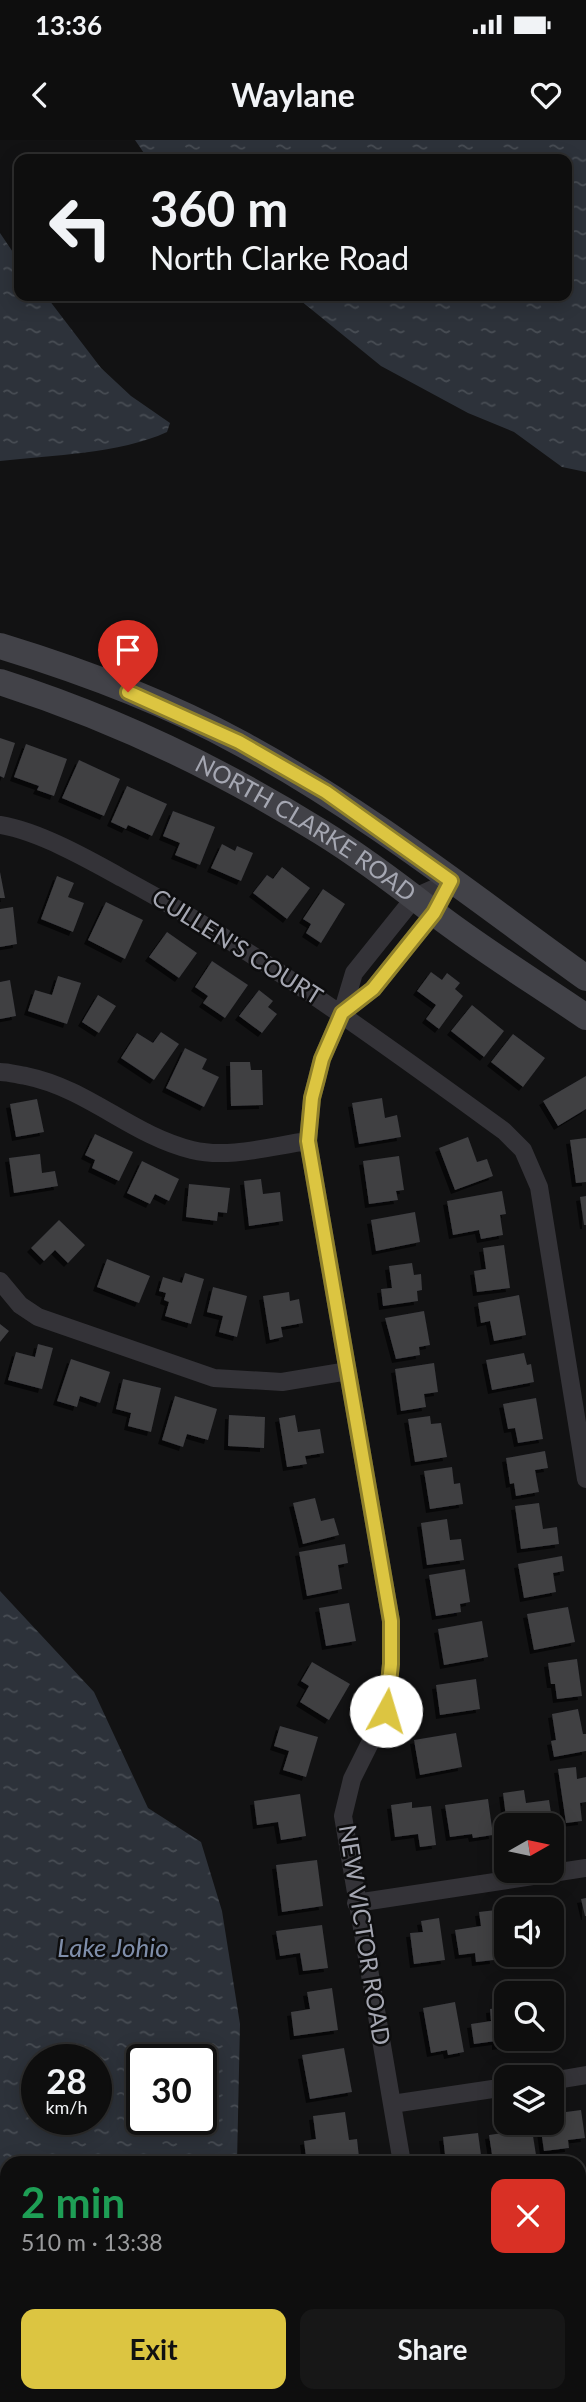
<!DOCTYPE html>
<meta charset="utf-8">
<style>
:root{--surface:#0e0e0e;--page:#171717;--text:#f1f3f6;--muted:#9b9c9e;--line:#2e2e2e;--accent:#dcc541}
body{margin:0;font-family:Lato,sans-serif;background:var(--page);color:var(--text);height:100vh;display:flex;flex-direction:column;font-size:26px;white-space:nowrap}
*{box-sizing:border-box;margin:0}
p{font-size:23px;color:var(--muted)}
.icon{flex:none;width:38px;height:38px;fill:none;stroke:currentColor;stroke-width:2;stroke-linecap:round;stroke-linejoin:round}
.map{position:relative;flex:1;overflow:hidden}
.side{position:absolute;left:0px;top:2016px;width:586px;height:247px;display:flex;flex-direction:column;background:var(--surface);border-radius:21px 21px 0 0;box-shadow:0 4px 18px #0003,0 0 0 2px var(--line)}
.side>*{flex:none}
.guide{position:absolute;left:14px;top:14px;width:558px;height:147px;border-radius:14px;box-shadow:0 4px 18px #0003,0 0 0 2px var(--line);background:#0e0e0e;color:var(--text);overflow:hidden}
.needle{width:46px;rotate:81deg}
.tools{position:absolute;left:494px;top:1673px;display:grid;gap:14px}
.tools a{display:grid;place-items:center;width:70px;height:70px;border-radius:14px;background:var(--surface);box-shadow:0 4px 18px #0003,0 0 0 2px var(--line);font-size:35px}
.speed{position:absolute;left:21px;top:1904px;display:flex;gap:14px;font-size:35px;font-weight:700;text-align:center}
.speed>*{display:grid;place-content:center;width:91px;height:91px;border-radius:50%;background:var(--surface);box-shadow:0 4px 18px #0003,0 0 0 2px var(--line);line-height:1}
.speed small{font-size:18px;font-weight:400}
.speed .limit{border:4px solid #111;border-radius:10px;background:#fff;color:#111}
.pin{position:absolute;display:grid;place-items:center;width:60px;height:60px;color:#fff;margin:-72px -30px;border-radius:50% 50% 50% 0;rotate:-45deg;box-shadow:0 0 7px #0007}
.pin .icon{rotate:45deg}
.me{position:absolute;width:77px;margin:-38px;rotate:6deg;stroke-linejoin:round;filter:drop-shadow(0 0 5px #0008)}
.turn{display:flex;align-items:center;gap:24px;height:147px;padding:0 21px;font-size:32px}
.turn .icon{width:91px;height:91px;stroke-width:2.5}
.turn b{display:block;font-size:49px;line-height:60px}
.round{display:grid;place-items:center;flex:none;width:74px;height:74px;border-radius:14px;background:var(--page)}
.overview{display:flex;align-items:center;justify-content:space-between;height:119px;padding:0 21px}
h1{font-size:42px;font-weight:700;line-height:52px;color:#1e9e55}
.action{display:flex;gap:14px;margin-top:auto;padding:14px 21px}
.action a{flex:1;height:80px;border-radius:14px;background:var(--accent);color:#111;font-size:28px;font-weight:700;line-height:80px;text-align:center}
.action a+a{background:var(--page);color:var(--text)}
.status{display:flex;justify-content:space-between;align-items:center;height:49px;padding:0 35px;background:var(--surface);direction:ltr}
.status svg{height:19px;fill:currentColor}
header{display:flex;justify-content:space-between;align-items:center;height:91px;padding:0 21px;background:var(--surface);font-size:32px;font-weight:700}
.map>svg:first-child{display:block}
.water{fill:url(#water-ripples);fill-rule:evenodd}
.building{fill:#3f3f43;filter:url(#shadow)}
.lines{fill:none;stroke-linecap:round;stroke-linejoin:round}
.street{stroke:#343338;stroke-width:18}
.secondary{stroke:#424248;stroke-width:26}
.route-casing{stroke:#8f802a;stroke-width:18}
.route{stroke:#dcc541;stroke-width:12}
.labels{text-anchor:middle;stroke-width:5;stroke-linejoin:round;paint-order:stroke}
.street-label{font-size:24px;fill:#a5a7b2;stroke:#0d0d0e}
.water-label{font-size:26px;font-style:italic;fill:#7f8eaa;stroke:#0d0d0e}
</style>
<div class="status"><b>13:36</b><svg viewBox="0 0 49 12"><path d="M0 12V9h3v3zM5 12V6h3v6zM10 12V3h3v9zM15 12V0h3v12zM26 1h20v11H26zM47 4h2v5h-2z"/></svg></div>
<header><svg class="icon" aria-label="back" viewBox="0 0 24 24"><path d="M15 5l-7 7 7 7"/></svg>Waylane<svg class="icon" aria-label="heart" viewBox="0 0 24 24"><path d="M12 20l-8-8c-3-5 5-10 8-4 3-6 11-1 8 4z"/></svg></header>
<div class="map">
<svg width="586" height="2262" viewBox="0 0 586 2262">
<defs>
<pattern id="water-ripples" width="26" height="14" patternUnits="userSpaceOnUse" patternTransform="scale(1.75)"><rect width="26" height="14" fill="#2d323a"/><path d="M2 4q2-2 4 0t4 0M15 11q2-2 4 0t4 0" fill="none" stroke="#484d54"/></pattern>
<filter id="shadow"><feDropShadow dx="-4" dy="4" stdDeviation="0" flood-color="#0009"/></filter>
</defs>
<rect width="100%" height="100%" fill="#121213"/>
<path class="water" d="M135 0H586V332L562 327 514 292 468 273 381 226 295 156H567V19H148Z
M0 93 19 121V156H46L101 228 131 256 170 283 167 292C119 314 53 315 0 321Z
M0 1451 94 1552 148 1668 201 1702 222 1771 240 1884 237 2023H7V2256H32L24 2258 0 2257ZM37 1920H96V1979H37ZM142 1920H201V1979H142Z"/>
<path class="building" d="M0 598 15 603 4 638 0 636Z
M26 604 67 619 54 656 37 650 39 646 14 637Z
M79 620 120 639 104 676 62 658Z
M127 646 167 664 152 696 128 685 126 689 111 682Z
M173 671 215 687 200 725 175 715 180 703 163 696Z
M222 704 235 711 237 706 253 713 241 741 211 728Z
M282 727 310 748 287 779 253 753 267 735 273 739Z
M0 732 5 758H0Z
M57 736 74 743 68 757 84 763 73 792 41 779Z
M323 749 345 764 321 803 306 793 311 784 303 779Z
M106 762 143 780 125 819 88 800Z
M13 767 17 804 0 807V769Z
M167 792 197 813 179 838 149 817Z
M212 821 248 845 225 878 203 863 208 856 195 847Z
M431 832 442 840 447 833 460 843 455 849 463 856 439 889 426 879 436 865 417 851Z
M58 836 81 843 67 884 28 871 35 850 52 855Z
M10 840 16 876 0 879V842Z
M259 850 273 861 268 867 277 874 262 893 239 876Z
M98 855 116 866 99 893 82 882Z
M472 865 504 891 484 917 451 891Z
M161 892 179 904 154 940 121 918 137 893 153 903Z
M513 894 545 918 523 947 491 922Z
M185 908 207 919 202 929 219 937 204 967 166 948Z
M230 922H250L251 930H262L263 965 231 966Z
M586 936V969L558 986 543 961Z
M382 958 385 978 397 975 401 997 359 1004 352 963Z
M37 959 44 992 16 997 10 964Z
M95 994 133 1012 119 1041 92 1028 95 1020 85 1015Z
M468 997 477 1022 487 1019 493 1036 455 1050 439 1008Z
M586 998V1042L576 1043 570 1000Z
M40 1014 42 1033 55 1031 58 1046 14 1053 9 1018Z
M399 1016 404 1050 396 1051 398 1060 369 1064 363 1021Z
M142 1021 179 1039 169 1061 155 1054 150 1064 127 1053Z
M261 1039 263 1054 280 1052 283 1081 249 1086 244 1041Z
M189 1044 230 1048 227 1073 218 1072 217 1081 186 1077Z
M502 1051 506 1074 500 1075 503 1095 481 1099 479 1090 453 1095 447 1061Z
M586 1056V1085H584L580 1057Z
M415 1072 420 1102 376 1111 371 1080Z
M59 1080 85 1105 68 1123 55 1110 44 1121 31 1108Z
M504 1105 510 1148 477 1152 474 1131 486 1129 483 1108Z
M107 1119 150 1136 139 1163 97 1147Z
M412 1123 414 1135 421 1134 422 1150 417 1151 418 1161 383 1166 381 1149 392 1148 389 1126Z
M185 1133 204 1139 191 1184 165 1176 169 1162 164 1160 166 1153 159 1151 163 1137 182 1143Z
M213 1147 247 1156 237 1197 219 1192 223 1176 207 1172Z
M289 1152 290 1161 299 1159 303 1183 281 1187 283 1197 270 1200 263 1156Z
M519 1155 526 1195 494 1201 490 1181 481 1183 478 1163Z
M424 1171 430 1205 419 1207 420 1215 396 1219 385 1178Z
M0 1184 9 1191 0 1202Z
M38 1204 53 1208 42 1249 8 1240 16 1212 35 1217Z
M524 1213 527 1225 531 1224 534 1242 492 1250 486 1220Z
M71 1219 110 1232 100 1263 80 1256 77 1267 57 1261Z
M434 1223 438 1252 424 1254 426 1267 401 1271 395 1229Z
M123 1239 161 1248 151 1292 128 1286 131 1273 116 1269Z
M175 1256 217 1269 208 1300 187 1294 183 1307 162 1300Z
M536 1258 543 1299 518 1303 515 1288 508 1289 503 1264Z
M229 1275 265 1277 264 1308 228 1306Z
M295 1275 298 1292 320 1289 324 1313 305 1316 307 1324 287 1327 279 1278Z
M430 1276 431 1284 441 1283 447 1317 415 1322 408 1279Z
M545 1311 548 1328 535 1330 539 1352 516 1356 514 1343 510 1344 506 1318Z
M452 1327 454 1344 460 1343 463 1364 430 1369 424 1331Z
M315 1358 321 1381 334 1378 339 1395 303 1404 293 1363Z
M539 1363 543 1389 557 1387 559 1404 521 1409 515 1366Z
M447 1379 450 1400 461 1399 464 1420 427 1425 421 1383Z
M345 1404 348 1423 338 1425 342 1449 307 1456 299 1412Z
M562 1416 564 1431 553 1433 556 1452 524 1458 518 1424Z
M465 1429 470 1462 460 1464 461 1472 436 1476 429 1435Z
M349 1463 356 1501 326 1506 319 1468Z
M568 1467 575 1502 534 1510 527 1474Z
M482 1481 488 1517 444 1525 438 1489Z
M577 1519 582 1556 557 1559 555 1544H551L548 1523Z
M312 1522 350 1544 329 1580 300 1562 309 1546 301 1541Z
M476 1539 480 1569 440 1575 436 1545Z
M578 1569 583 1594H586V1611L554 1617 551 1601 556 1600 552 1574Z
M280 1586 318 1597 306 1637 283 1630 289 1611 274 1606Z
M456 1593 462 1627 420 1635 414 1600Z
M576 1627 577 1639 586 1637V1662L580 1663 582 1681 566 1683 558 1629Z
M524 1650 526 1663 549 1660 553 1685H507L503 1653Z
M300 1654 306 1696 281 1700 278 1682 257 1685 254 1661Z
M488 1659 493 1695 473 1698 472 1694 450 1697 445 1665Z
M412 1662V1668L431 1666 436 1705 420 1707 418 1694 395 1697 391 1665Z
M317 1720 323 1766 282 1772 276 1725Z
M586 1758V1776H585L581 1759Z
M496 1770 501 1810 493 1811 494 1820 476 1822 475 1813 459 1815 455 1790 481 1786 479 1772Z
M439 1778 445 1820 414 1824 410 1793 423 1792 421 1781Z
M322 1785 328 1828 303 1831 300 1813 280 1816 276 1791Z
M332 1848 338 1890 294 1896 291 1872 310 1869 307 1852Z
M561 1851 566 1882 551 1884V1853Z
M455 1862 464 1912 448 1915 447 1910 431 1913 423 1868Z
M506 1867V1899H516L517 1903 496 1906V1901L474 1904 471 1884 491 1881 490 1869Z
M344 1908 352 1952 310 1959 302 1915Z
M581 1970 585 1998 568 2000 569 2008 544 2011 540 1983H551V1974Z
M345 1972 349 2000 357 1999 359 2017 323 2023 321 2015 306 2017 304 2001 316 1999 313 1976Z
M515 1983H531L536 2015 526 2016 527 2023H510L509 2019 493 2021 489 1995 516 1991Z
M478 1993 482 2022 446 2023 443 1997Z
M586 2069V2102L579 2103V2070Z
M586 2178V2220H585L579 2179Z
M242 2256H288L290 2262H244Z
M325 2256H345L346 2257 326 2261Z"/>
<g class="lines">
<path class="street" d="M0 685C38 691 88 719 122 738 256 810 380 901 504 991L523 1010 539 1047 586 1339
M342 873 373 849 434 773 451 741
M0 932C9 932 18 935 26 936 89 949 131 995 192 1010 229 1019 271 1006 308 1001
M0 1141 20 1165 38 1177 214 1238 282 1242 348 1231
M356 1763 586 1728
M551 1941 586 1935
M392 1964 506 1947
M402 2023 343 1676 352 1639 386 1571 391 1524V1481L308 1001 312 958 322 919 342 873 354 833 415 757 451 741
M579 2147 586 2146
M439 2256 440 2262"/>
<g class="secondary">
<path d="M0 506C82 531 165 562 240 603 363 669 473 757 586 838"/>
<path id="s1" d="M0 542C113 578 220 629 321 692 360 716 397 744 433 772 482 810 535 842 586 877"/>
</g>
</g>
<g class="lines">
<defs>
<path id="route" d="M128 552 239 602 326 652 451 741 434 773 373 849 342 873 322 919 317 939 312 958 308 1001 391 1481V1524L386 1571"/>
</defs>
<use href="#route" class="route-casing"/>
<use href="#route" class="route"/>
</g>
<g class="labels">
<g class="street-label">
<text dy="8" stroke="none"><textPath href="#s1" startOffset="340">NORTH CLARKE ROAD</textPath></text>
<text transform="translate(237 807) rotate(32)" y="8">CULLEN'S COURT</text>
<text transform="translate(364 1795) rotate(81)" y="8">NEW VICTOR ROAD</text>
</g>
<g class="water-label">
<text x="113" y="1817">Lake Johio</text>
</g>
</g>
</svg>
<div class="tools">
<a><svg class="needle" viewBox="-14 -14 28 28"><path d="M0-13l5 13h-10z" fill="#e53935"/><path d="M0 13l5-13h-10z" fill="#9b9c9e"/></svg></a>
<a><svg class="icon" aria-label="sound" viewBox="0 0 24 24"><path d="M4 9h4l5-4v14l-5-4H4zM17 9q2 3 0 6"/></svg></a>
<a><svg class="icon" aria-label="search" viewBox="0 0 24 24"><circle cx="10" cy="10" r="6"/><path d="M15 15l6 6"/></svg></a>
<a><svg class="icon" aria-label="layers" viewBox="0 0 24 24"><path d="M12 4l9 5-9 5-9-5zM3 14l9 5 9-5"/></svg></a>
</div>
<div class="speed"><div>28<small>km/h</small></div><div class="limit">30</div></div>
<div class="pin" style="left:128px;top:552px;background:#d93025"><svg class="icon" aria-label="arrive" viewBox="0 0 24 24"><path d="M6 21V4h12l-3 4 3 4H6"/></svg></div>
<svg class="me" style="left:386px;top:1571px" viewBox="-20 -20 40 40"><circle r="19" fill="#fff"/><path d="M0-13L10 11 0 6-10 11z" fill="#dcc541"/></svg>
<div class="guide">
<div class="turn"><svg class="icon" aria-label="left" viewBox="0 0 24 24"><path d="M17 20v-9H6M10 6l-5 5 5 5"/></svg><div><b>360 m</b>North Clarke Road</div></div>
</div>
<section class="side">
<div class="overview"><div><h1>2 min</h1><p>510 m · 13:38</p></div><a class="round" style="background:#d93025;color:#fff"><svg class="icon" aria-label="close" viewBox="0 0 24 24"><path d="M6 6l12 12M18 6L6 18"/></svg></a></div>
<div class="action"><a>Exit</a><a>Share</a></div>
</section>
</div>
